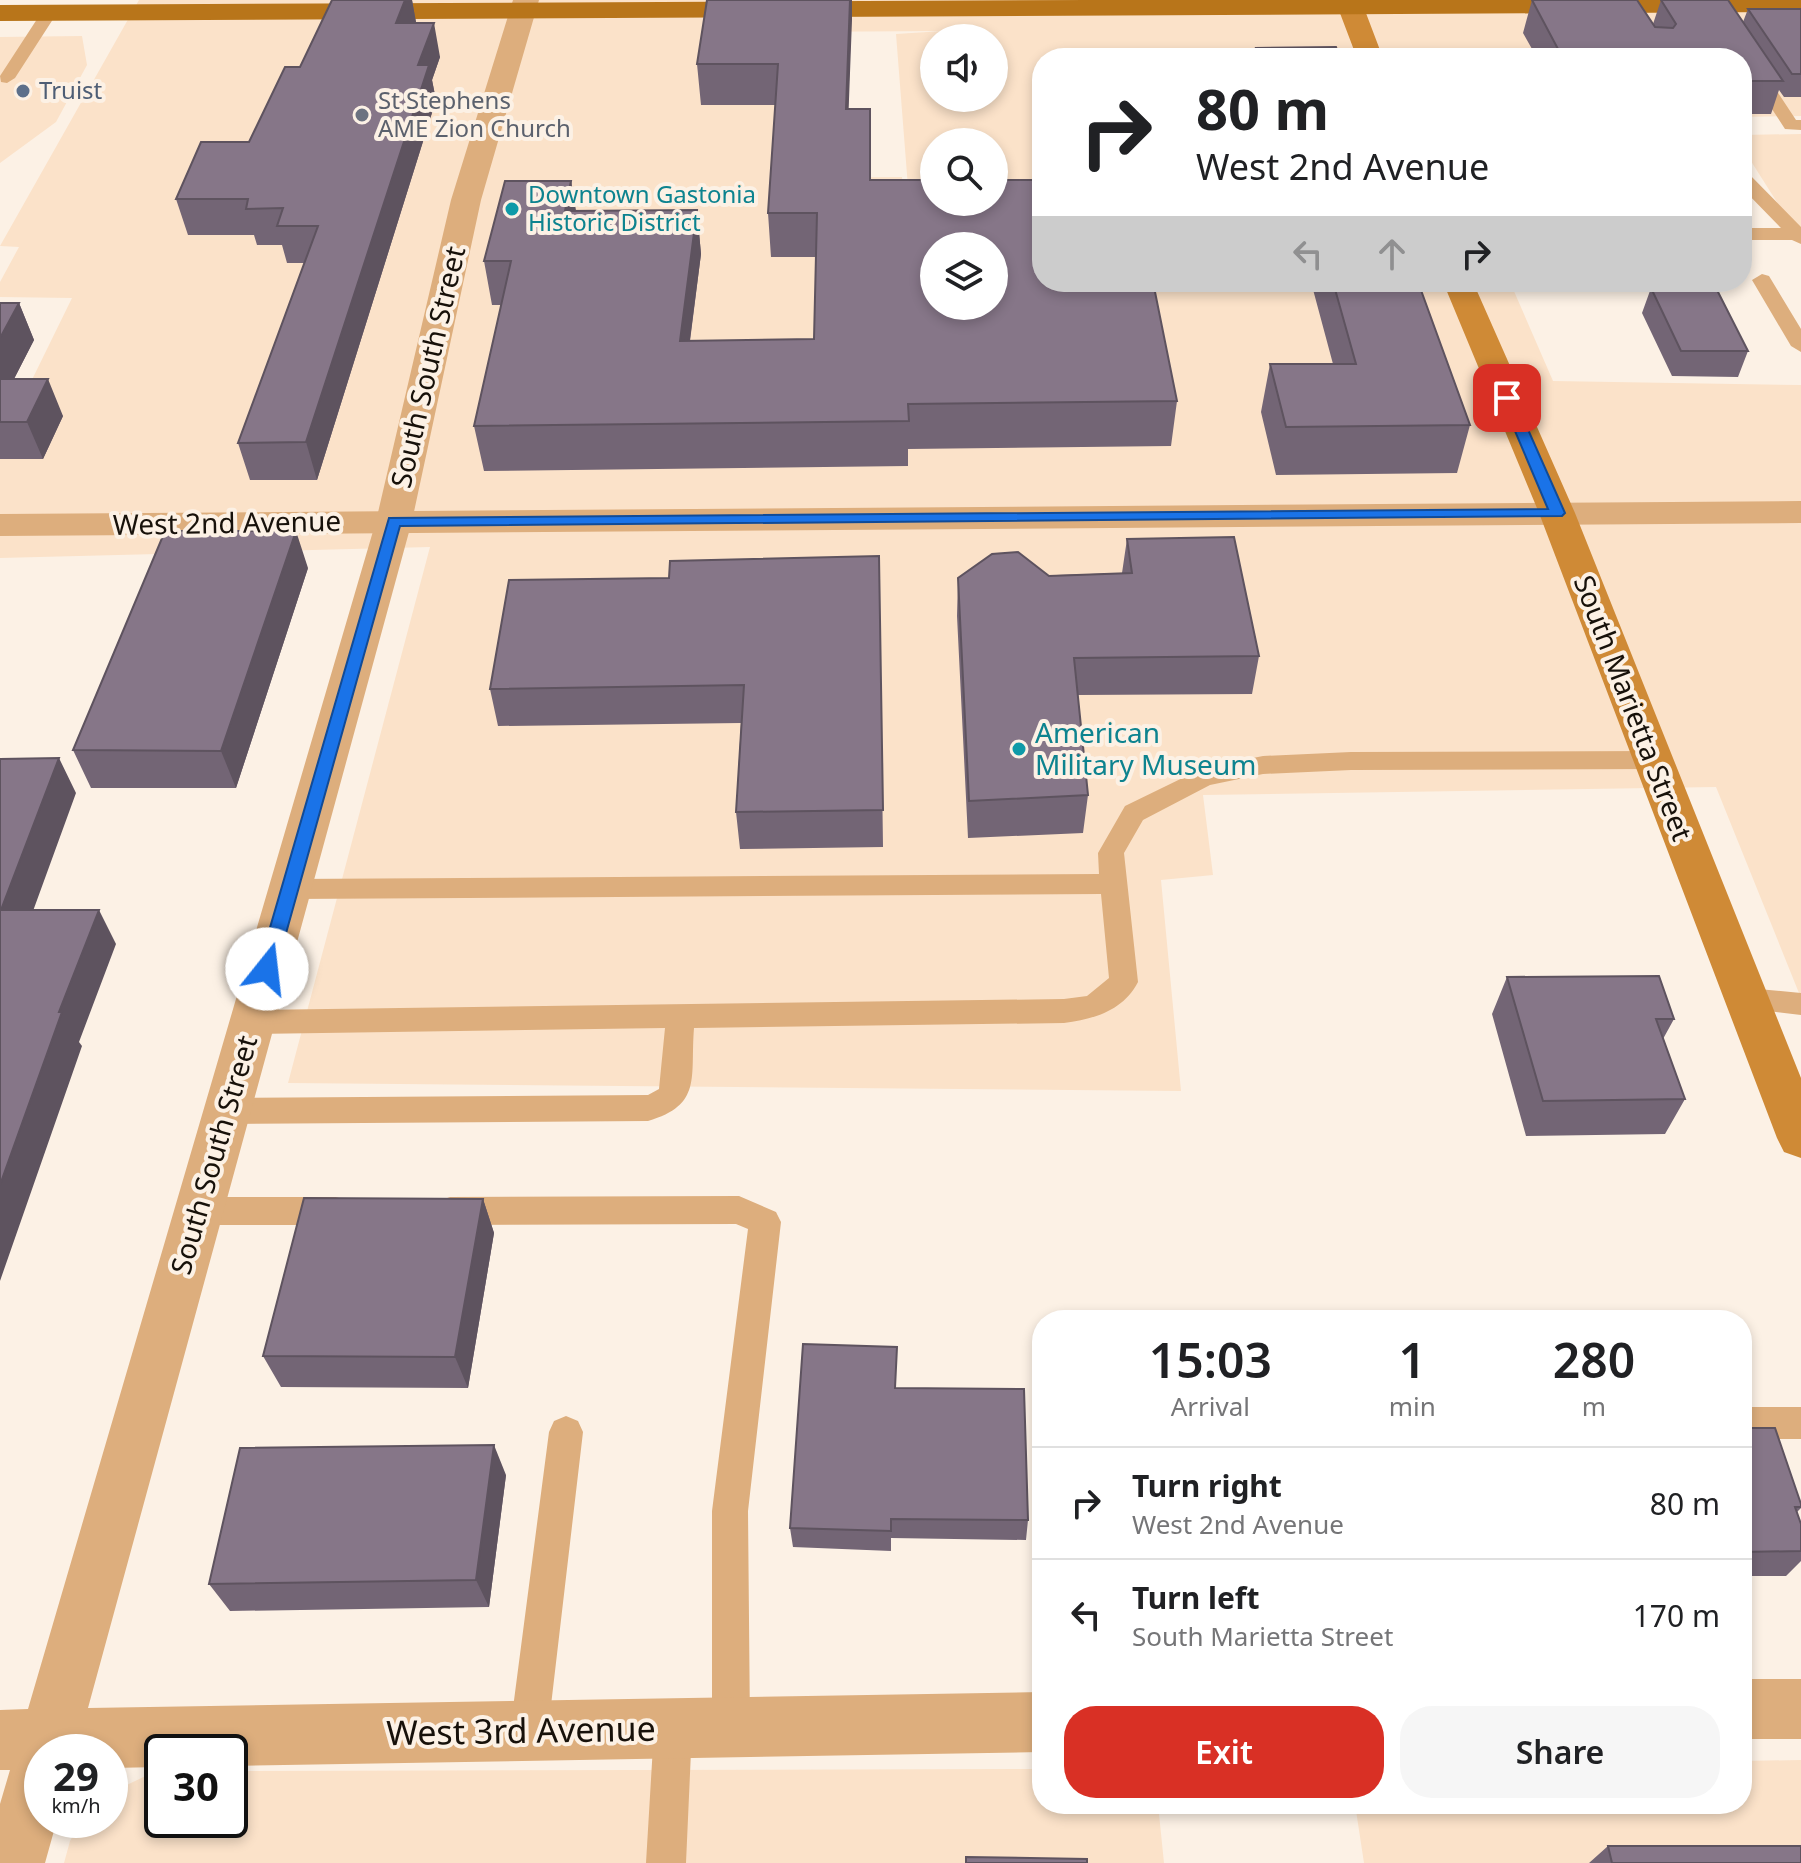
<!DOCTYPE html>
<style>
:root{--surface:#fff;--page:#f6f6f6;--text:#202124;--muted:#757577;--line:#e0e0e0;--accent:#d93025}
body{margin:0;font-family:"Noto Sans",sans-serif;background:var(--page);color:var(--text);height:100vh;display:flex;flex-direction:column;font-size:30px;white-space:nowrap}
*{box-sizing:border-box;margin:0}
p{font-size:26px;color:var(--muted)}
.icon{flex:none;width:44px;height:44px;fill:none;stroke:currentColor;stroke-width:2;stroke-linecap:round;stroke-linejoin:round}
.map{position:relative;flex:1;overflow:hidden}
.sheet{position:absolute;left:1032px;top:1310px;width:720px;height:504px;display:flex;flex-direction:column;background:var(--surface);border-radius:32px;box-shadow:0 4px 12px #0003}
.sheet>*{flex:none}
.banner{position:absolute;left:1032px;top:48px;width:720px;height:244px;border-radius:32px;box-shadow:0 4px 12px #0003;background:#fff;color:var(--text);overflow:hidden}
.fabs{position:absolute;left:920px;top:24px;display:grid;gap:16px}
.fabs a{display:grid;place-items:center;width:88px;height:88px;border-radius:50%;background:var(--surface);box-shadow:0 4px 12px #0003;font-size:40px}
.speed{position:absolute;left:24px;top:1734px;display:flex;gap:16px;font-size:40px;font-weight:700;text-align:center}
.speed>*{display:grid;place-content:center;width:104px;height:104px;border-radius:50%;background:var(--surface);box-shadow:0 4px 12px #0003;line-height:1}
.speed small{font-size:20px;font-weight:400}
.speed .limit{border:4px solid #111;border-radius:12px;background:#fff;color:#111}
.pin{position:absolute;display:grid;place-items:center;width:68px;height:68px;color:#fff;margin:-34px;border-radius:16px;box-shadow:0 4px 12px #0006}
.me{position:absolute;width:88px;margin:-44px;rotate:16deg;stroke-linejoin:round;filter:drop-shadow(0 0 6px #0008)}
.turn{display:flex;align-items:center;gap:28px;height:168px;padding:0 32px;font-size:36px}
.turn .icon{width:104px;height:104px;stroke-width:2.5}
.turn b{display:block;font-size:56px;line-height:68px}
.lanes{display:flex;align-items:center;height:76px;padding:0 32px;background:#0003;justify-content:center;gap:40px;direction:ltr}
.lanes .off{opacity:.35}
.eta{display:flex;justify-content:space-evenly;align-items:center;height:136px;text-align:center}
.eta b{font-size:48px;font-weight:600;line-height:56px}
.button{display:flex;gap:16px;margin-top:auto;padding:16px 32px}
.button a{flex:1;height:92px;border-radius:32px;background:var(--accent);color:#fff;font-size:32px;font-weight:600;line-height:92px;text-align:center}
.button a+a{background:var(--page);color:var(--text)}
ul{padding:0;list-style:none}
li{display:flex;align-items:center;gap:24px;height:112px;padding:0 32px;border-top:2px solid var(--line)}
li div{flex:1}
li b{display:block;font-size:30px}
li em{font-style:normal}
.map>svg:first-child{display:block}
.built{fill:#fbe2c9;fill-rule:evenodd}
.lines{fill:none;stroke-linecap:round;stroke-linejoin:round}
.service{fill:#ddae7d;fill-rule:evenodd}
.minor{fill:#ddae7d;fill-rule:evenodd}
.tertiary{fill:#ddae7d;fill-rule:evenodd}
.secondary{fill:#cf8a36;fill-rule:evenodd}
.primary{fill:#b8751a;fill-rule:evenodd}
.wall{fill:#736575}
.shaded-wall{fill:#5e535f}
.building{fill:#867688;stroke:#5e535f;stroke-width:2;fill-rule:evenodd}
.route{fill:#1a73e8;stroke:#114b97;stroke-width:2}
.service-dot{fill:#5c6f8a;stroke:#fcf1e5;stroke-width:3}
.worship-dot{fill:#6b7280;stroke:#fcf1e5;stroke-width:3}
.culture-dot{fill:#0f9aa8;stroke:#fcf1e5;stroke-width:3}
.labels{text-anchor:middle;stroke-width:8;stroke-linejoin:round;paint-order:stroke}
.far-service-label{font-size:24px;fill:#4e5e75;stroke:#fcf1e5;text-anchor:start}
.far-worship-label{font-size:24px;fill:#5b616d;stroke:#fcf1e5;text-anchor:start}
.far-culture-label{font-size:24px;fill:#0d838f;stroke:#fcf1e5;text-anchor:start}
.street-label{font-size:28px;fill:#17110a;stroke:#fcf1e5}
.culture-label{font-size:28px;fill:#0d838f;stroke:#fcf1e5;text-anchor:start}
.near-street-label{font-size:34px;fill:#17110a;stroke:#fcf1e5}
</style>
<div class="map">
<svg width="1801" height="1863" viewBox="0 0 1801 1863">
<rect width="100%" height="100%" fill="#fcf1e5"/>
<path class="built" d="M139 0H1801V116L1742 117V58H1042V282H1510L1553 381 1801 385V998L1716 787 1203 795 1213 875 1161 880 1181 1091 288 1083 430 547 0 558V445L72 298 0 297V282L19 247 0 246ZM943 31 896 34 909 200H904L902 177 774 178 785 32ZM934 38H994V98H934ZM934 142H994V202H934ZM934 246H994V306H934Z
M82 36 87 65 56 122 0 163V37Z
M1801 134V240L1742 147V135Z
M1801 1760V1863H1364L1355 1804H1742V1761Z
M1042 1769V1804H1158L1164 1863H64L70 1841 82 1820H110V1793L156 1771H162V1820H230V1771Z"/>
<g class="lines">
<path class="service" d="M49 8 57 13 15 78 7 83 1 82 0 76 41 13Z
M1755 66 1761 67 1796 120H1801V130L1785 129 1747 71Z
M1742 172 1748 173 1801 227V244L1792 240H1742V228H1781L1742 188Z
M1762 274 1769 276 1801 329V352L1791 346 1752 280Z
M1653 751 1662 754 1666 760 1662 766 1653 769 1351 770 1263 774 1210 785 1143 820 1124 853 1138 982C1123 1011 1094 1019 1064 1023L694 1028C690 1077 703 1105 648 1121L225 1124 214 1120 210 1111 214 1102 225 1098 648 1095 659 1089 665 1028 252 1034 242 1030 237 1022 242 1014 252 1010 1064 999 1087 996 1109 978 1101 894 290 899 280 896 276 889 280 882 290 879 1099 874 1098 853 1125 806 1203 768 1263 756 1351 752Z
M1747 988 1801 993V1015L1737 1007 1733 999 1737 991Z
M739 1196 776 1212 781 1222 748 1511 750 1727 745 1741 731 1746 717 1741 712 1727V1511L748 1229 736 1224 450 1225 439 1221 434 1211 439 1201 450 1197Z
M197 1197H336L347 1201 352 1211 347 1221 336 1225H197L186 1221 181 1211 186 1201Z
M1742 1407H1801V1439H1742Z
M566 1416 578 1421 583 1432 548 1731 543 1745 529 1750 515 1745 510 1731 549 1432 554 1421Z
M673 1710 687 1715 692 1729 686 1863H646L654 1729 659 1715Z"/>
<path class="minor" d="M513 0H539L481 200 412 521 88 1708 1042 1692V1752L230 1766V1752H162V1767L110 1768V1752H42V1820H57L45 1863H0V1804L10 1770H0V1710L28 1709 376 521 451 200Z
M1742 1679H1801V1739H1742Z"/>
<path class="tertiary" d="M1801 501V523L0 536V514Z"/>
<path class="secondary" d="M1335 0H1361L1383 58H1357Z
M1443 282H1473L1575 513 1801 1078V1158L1784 1152 1777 1138 1539 513Z"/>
<path class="primary" d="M1087 0H1801V12L0 21V5Z"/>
</g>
<path class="wall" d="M332 0H424H412L416 23 440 57 432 80 436 100 317 480H250L238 443 305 263H287L282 245H257L254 235H188L176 199 249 142 300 67Z
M707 0H852L848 109 871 180 1177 401 1171 446 908 449V466L484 471 474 426 501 305H492L484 261 571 181 576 211 697 210 701 254 690 341 814 339 816 257H771L768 213 775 105H701L697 64Z
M1532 0 1653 24 1661 0 1743 22 1748 9H1801V97H1784L1779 90 1771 114H1742V58H1435L1436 49H1532L1523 33Z
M1311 282H1418L1470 425 1457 473 1276 475 1261 412 1270 364H1333Z
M1651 288 1748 351 1738 377 1672 376 1642 313Z
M0 303H19L34 340 14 379 63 416 43 459H0Z
M1127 539 1259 656 1252 694 1078 695 1088 795 1083 833 968 838 957 616 958 578 1122 573Z
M879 556 883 847 740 849 736 812 741 723 498 726 490 689 669 578Z
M308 568 236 788H91L73 750Z
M1507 977 1674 1019 1663 1039 1685 1099 1665 1134 1526 1136 1492 1014Z
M483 1199 494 1233 468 1388 281 1387 263 1356Z
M896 1388 1028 1520 1026 1540 891 1538V1551L793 1547 790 1528Z
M1742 1428 1801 1504V1508L1797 1512 1801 1524V1561L1786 1576H1742Z
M506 1475 489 1607 230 1611 209 1584Z
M1608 1846 1801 1863H1589Z"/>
<path class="shaded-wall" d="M405 0H412L416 22 403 57 396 23Z
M850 0H852V20L847 152 846 109Z
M434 23 440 57 432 80 436 100 317 480 306 442 418 65Z
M571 181 578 225 565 211Z
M697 210 701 254 684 385 680 341Z
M19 303 34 340 0 406V338Z
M48 379 63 416 43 459 27 422Z
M296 531 308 568 236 788 221 751Z
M59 758 76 793 21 944 1 910Z
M99 910 116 944 79 1042 82 1046 0 1281V1185L59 1012Z
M483 1199 494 1233 468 1388 455 1357Z
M494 1445 506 1475 489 1607 476 1580Z"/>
<path class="building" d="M332 0H405L396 23H434L418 65H429L306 442 238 443 318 226H277L283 208 246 209 248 199H176L201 142H249L285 67H300Z
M707 0H850L846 109H870V180H934V202H994V180H1042V282H1153L1177 401 908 404 909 421 474 426 511 261H484L505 181H571L565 211 697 210 680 341 814 339 817 213H768L778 64H697ZM934 246H994V306H934Z
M1532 0H1637L1655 27 1673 28 1676 24 1661 0H1728L1783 81H1742V58H1440L1436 49H1558Z
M1748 9H1801V74H1792Z
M1336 47 1340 58H1259L1256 48Z
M1333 282H1418L1470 425 1286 427 1270 364H1356Z
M1651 288H1716L1748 351H1681Z
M0 303H19L0 338Z
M0 379H48L27 422H0Z
M165 531H296L221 751 73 750Z
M1234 537 1259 656 1074 658 1088 795 969 801 958 578 992 554 1018 552 1049 576 1132 573 1127 539Z
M879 556 883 810 736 812 744 685 490 689 509 580 669 578 670 561Z
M59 758 1 910H99L59 1012H62L0 1185V759Z
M1659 976 1674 1019H1656L1685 1099 1543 1101 1507 977Z
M304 1198 483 1199 455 1357 263 1356Z
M803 1344 897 1347 895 1388 1024 1389 1028 1520 891 1519V1531L790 1528Z
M1742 1428H1775L1801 1504V1507H1795L1801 1524V1551L1742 1552Z
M494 1445 476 1580 209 1584 240 1448Z
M1608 1846H1801V1863H1612Z
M966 1857 1087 1859V1863H966Z"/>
<path class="route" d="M1503 395 1514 398 1565 513 1562 516 400 526 276 969 267 976 258 969 389 518 1548 509 1501 398Z"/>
<circle class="service-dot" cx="23" cy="91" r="8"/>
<circle class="worship-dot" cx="362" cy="115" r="8"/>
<g class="culture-dot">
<circle cx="512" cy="209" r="8"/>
<circle cx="1019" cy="749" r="8"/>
</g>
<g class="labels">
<g class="far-service-label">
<text x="39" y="99">Truist</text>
</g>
<g class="far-worship-label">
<text x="378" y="109">St Stephens<tspan x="378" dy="28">AME Zion Church</tspan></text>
</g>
<g class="far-culture-label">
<text x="528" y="203">Downtown Gastonia<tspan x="528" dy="28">Historic District</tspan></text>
</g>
<g class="street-label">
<text transform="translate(428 367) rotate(-77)" y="10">South South Street</text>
<text transform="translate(227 523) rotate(-1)" y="10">West 2nd Avenue</text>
<text transform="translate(1633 708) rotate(69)" y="10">South Marietta Street</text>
<text transform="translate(214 1155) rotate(-74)" y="10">South South Street</text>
</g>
<g class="culture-label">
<text x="1035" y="743">American<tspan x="1035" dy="32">Military Museum</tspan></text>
</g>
<g class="near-street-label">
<text transform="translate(521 1731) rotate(-1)" y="12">West 3rd Avenue</text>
</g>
</g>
</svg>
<div class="fabs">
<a><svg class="icon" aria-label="sound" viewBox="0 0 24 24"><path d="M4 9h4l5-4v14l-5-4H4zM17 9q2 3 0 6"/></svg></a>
<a><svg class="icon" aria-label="search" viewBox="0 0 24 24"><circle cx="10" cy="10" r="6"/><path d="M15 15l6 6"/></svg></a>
<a><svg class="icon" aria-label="layers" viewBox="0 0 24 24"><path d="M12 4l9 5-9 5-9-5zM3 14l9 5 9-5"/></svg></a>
</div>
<div class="speed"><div>29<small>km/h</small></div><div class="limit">30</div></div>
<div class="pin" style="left:1507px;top:398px;background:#d93025"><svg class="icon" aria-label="arrive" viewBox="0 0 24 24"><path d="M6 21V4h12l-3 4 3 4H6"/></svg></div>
<svg class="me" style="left:267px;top:969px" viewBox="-20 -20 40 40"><circle r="19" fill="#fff"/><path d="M0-13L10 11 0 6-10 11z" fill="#1a73e8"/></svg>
<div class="banner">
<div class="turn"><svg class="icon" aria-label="right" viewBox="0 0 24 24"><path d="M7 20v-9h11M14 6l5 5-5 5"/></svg><div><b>80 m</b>West 2nd Avenue</div></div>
<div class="lanes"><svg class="icon off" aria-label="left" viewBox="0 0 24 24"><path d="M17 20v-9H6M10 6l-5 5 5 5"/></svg><svg class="icon off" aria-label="ahead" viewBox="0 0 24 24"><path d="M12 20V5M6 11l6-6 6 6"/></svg><svg class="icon" aria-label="right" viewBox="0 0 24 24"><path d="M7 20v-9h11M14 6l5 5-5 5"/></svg></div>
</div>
<section class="sheet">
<div class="eta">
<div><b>15:03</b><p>Arrival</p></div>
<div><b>1</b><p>min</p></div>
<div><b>280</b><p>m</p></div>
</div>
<ul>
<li><svg class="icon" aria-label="right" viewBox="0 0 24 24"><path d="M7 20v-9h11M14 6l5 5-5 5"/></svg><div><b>Turn right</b><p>West 2nd Avenue</p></div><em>80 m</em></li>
<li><svg class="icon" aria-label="left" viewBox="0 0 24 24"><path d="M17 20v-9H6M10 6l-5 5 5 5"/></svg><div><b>Turn left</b><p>South Marietta Street</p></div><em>170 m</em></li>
</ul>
<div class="button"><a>Exit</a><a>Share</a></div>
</section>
</div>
